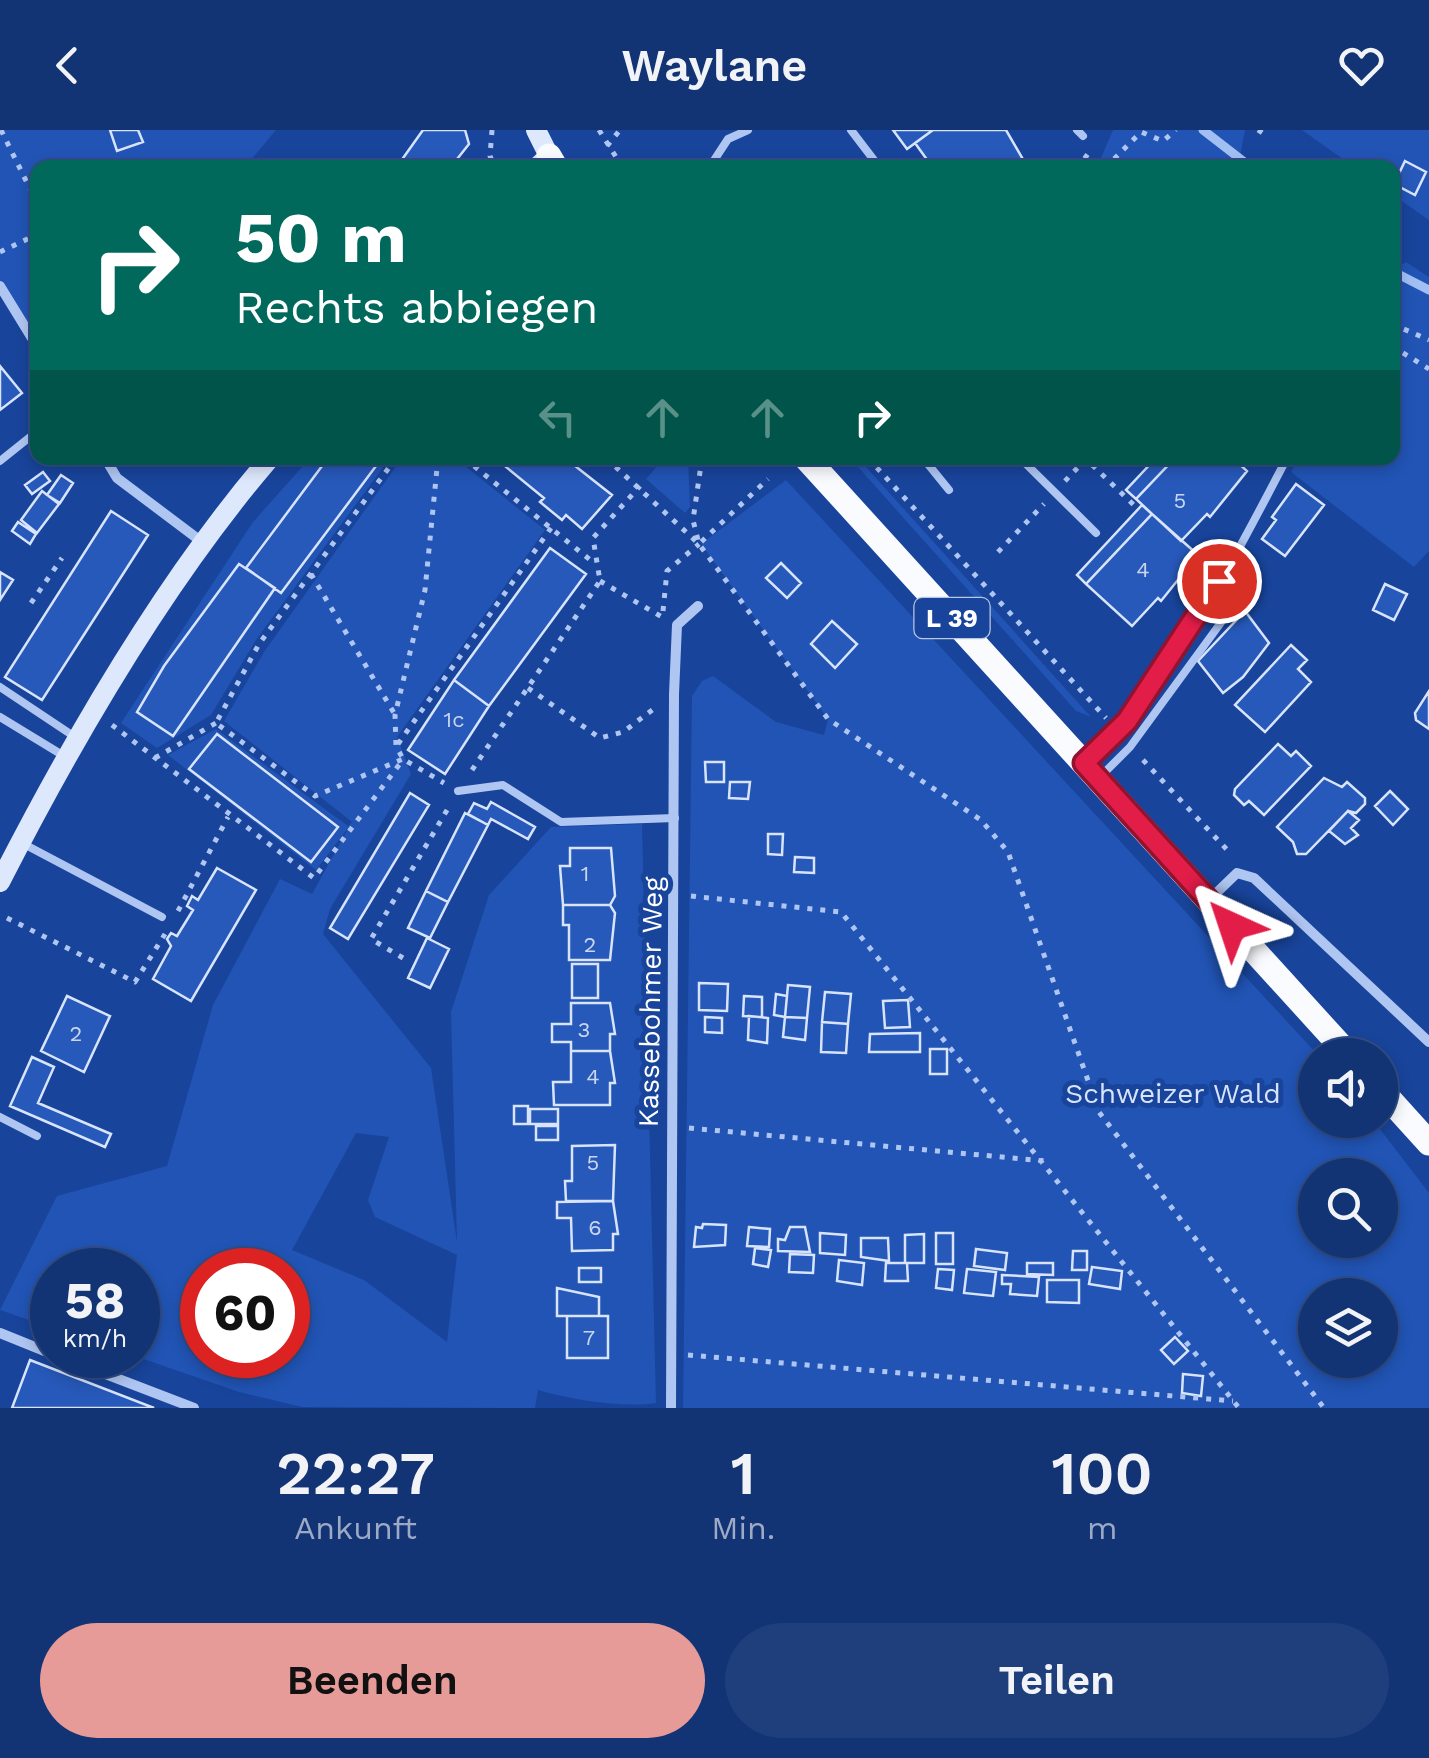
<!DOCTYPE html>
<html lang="de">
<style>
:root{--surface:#123374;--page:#1f3f7c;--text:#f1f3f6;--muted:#9caac5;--line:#314e86;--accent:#e69b98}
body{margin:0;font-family:"Work Sans",sans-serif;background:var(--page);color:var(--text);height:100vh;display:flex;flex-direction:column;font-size:38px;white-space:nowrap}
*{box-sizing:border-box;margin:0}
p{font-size:32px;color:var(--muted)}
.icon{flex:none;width:55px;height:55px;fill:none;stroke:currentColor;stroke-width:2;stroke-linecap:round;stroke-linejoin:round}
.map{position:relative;height:1278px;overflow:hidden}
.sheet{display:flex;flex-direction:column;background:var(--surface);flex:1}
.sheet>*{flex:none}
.hud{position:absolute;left:30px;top:30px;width:1370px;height:305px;border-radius:20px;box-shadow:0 5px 15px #0003,0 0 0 2px var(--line);background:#00695c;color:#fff;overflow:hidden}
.buttons{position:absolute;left:1298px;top:908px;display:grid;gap:20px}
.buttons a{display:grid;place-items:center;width:100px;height:100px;border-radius:50%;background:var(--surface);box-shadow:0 5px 15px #0003,0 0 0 2px var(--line);font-size:50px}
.speed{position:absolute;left:30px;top:1118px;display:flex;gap:20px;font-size:50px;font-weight:700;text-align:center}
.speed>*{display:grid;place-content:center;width:130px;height:130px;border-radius:50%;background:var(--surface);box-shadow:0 5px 15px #0003,0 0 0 2px var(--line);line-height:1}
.speed small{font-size:25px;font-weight:400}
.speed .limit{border:15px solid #d22;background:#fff;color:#111}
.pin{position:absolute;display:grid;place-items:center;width:85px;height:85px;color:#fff;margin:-42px;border:5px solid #fff;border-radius:50%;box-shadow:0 2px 10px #0007}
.me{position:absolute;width:110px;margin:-55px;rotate:318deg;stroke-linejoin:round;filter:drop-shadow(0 0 8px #0008)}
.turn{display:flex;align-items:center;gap:35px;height:210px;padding:0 40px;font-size:45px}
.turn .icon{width:130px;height:130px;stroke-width:2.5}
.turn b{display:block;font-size:70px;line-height:85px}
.lanes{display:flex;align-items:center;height:95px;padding:0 40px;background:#0003;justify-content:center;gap:50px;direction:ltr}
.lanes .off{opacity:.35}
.eta{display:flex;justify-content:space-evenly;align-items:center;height:170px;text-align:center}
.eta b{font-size:60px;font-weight:600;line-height:70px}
.cta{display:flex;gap:20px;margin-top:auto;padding:20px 40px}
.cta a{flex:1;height:115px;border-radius:60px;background:var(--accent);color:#111;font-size:40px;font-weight:600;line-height:115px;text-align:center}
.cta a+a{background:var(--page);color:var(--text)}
header{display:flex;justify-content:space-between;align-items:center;height:130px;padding:0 40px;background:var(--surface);font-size:45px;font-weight:600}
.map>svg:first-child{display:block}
.green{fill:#2154b5;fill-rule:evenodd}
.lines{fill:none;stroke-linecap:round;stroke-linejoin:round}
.stream{stroke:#a2bff4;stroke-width:9}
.building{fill:#2759ba;stroke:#d7e4fc;stroke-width:2.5}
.path{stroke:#afc6f2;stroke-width:5;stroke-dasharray:5 8;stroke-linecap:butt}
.service{stroke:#afc6f2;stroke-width:8}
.minor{stroke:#afc6f2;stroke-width:10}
.secondary{stroke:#dee8fc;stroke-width:20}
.primary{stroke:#fafbff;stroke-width:25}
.route-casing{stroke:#92132f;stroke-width:25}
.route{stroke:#e11d48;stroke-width:18}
.labels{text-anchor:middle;stroke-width:10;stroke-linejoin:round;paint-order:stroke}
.number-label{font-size:22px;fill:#c9d6ee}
.shield{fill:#18449b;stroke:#bac7e1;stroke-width:2.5}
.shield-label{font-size:25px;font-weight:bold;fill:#fff}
.street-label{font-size:28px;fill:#fff;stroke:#18449b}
.park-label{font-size:28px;fill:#d7e4fc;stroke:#18449b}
</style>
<header><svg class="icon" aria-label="back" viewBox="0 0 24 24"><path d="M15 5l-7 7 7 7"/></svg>Waylane<svg class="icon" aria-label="heart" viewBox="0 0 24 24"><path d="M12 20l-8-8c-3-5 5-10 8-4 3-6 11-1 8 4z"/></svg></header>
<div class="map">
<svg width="1429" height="1278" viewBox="0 0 1429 1278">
<rect width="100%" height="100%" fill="#18449b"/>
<path class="green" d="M0 0H276L245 37 38 38 37 214 0 154Z
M1113 0H1245L1238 37H1097Z
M1302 0H1429V90L1393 65 1392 38 1354 37Z
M1406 132 1429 147V421L1414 437 1291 342 1299 328H1392L1393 140Z
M310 328H390L256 510 211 585 157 618 121 593 253 392Z
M402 328H455L545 400 397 607 411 644 330 779 323 804 431 938 457 1112 451 882 489 765 551 697 642 694 656 1273C622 1278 572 1270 538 1260L535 1278 302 1277 239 1262 132 1225H138V1140H52V1198L0 1180 57 1066 167 1036 213 875 280 749 312 764 349 697 316 740 168 625 216 599 348 696 352 692 224 591 264 522ZM356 1003 389 1007 368 1070 375 1087 457 1125 447 1212 364 1150 292 1120ZM202 1140H288V1225H202Z
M664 328H688L690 377 685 383 646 349Z
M850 328H858L1091 587 1076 581Z
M786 350 1318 925 1315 990H1373L1429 1063V1278H683L692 566 702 551 713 546 776 592 824 605 828 589 701 414ZM1315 1045H1380V1110H1315ZM1315 1165H1380V1230H1315Z"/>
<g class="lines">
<path class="stream" d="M1203 0 1252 38
M1392 141 1429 160"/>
</g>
<path class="building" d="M110 0H138L143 12 117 21Z
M423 0H465L469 14 450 38H396Z
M893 0H933L907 19Z
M933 0H1006L1028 38H933L915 13Z
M1405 31 1426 42 1415 65 1394 54Z
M0 236 22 263 0 280Z
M328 328H382L281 463 246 438Z
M495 328H565L612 365 582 399 566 385 562 390 540 372 544 368Z
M1156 328H1175L1136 369 1126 360Z
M1175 328H1233L1247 341 1210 387 1207 384 1181 411 1136 369Z
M43 342 50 351 32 364 25 355Z
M61 345 73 353 60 373 47 365Z
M1296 354 1324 375 1285 426 1262 409 1276 390 1272 387Z
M42 361 59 374 37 403 21 390Z
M1142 375 1152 384 1086 454 1077 445Z
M111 381 148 405 42 570 5 547Z
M1152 384 1198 425 1161 471 1158 468 1132 496 1086 454Z
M18 392 36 404 30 414 12 401Z
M550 418 586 444 489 576 454 550Z
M781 433 801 453 787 468 766 448Z
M239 434 275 458 173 606 137 582 164 536Z
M0 442 13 450 0 470Z
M1385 454 1407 464 1394 490 1373 480Z
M1245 481 1269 513 1243 547 1223 563 1198 531Z
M832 491 857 514 835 538 811 514Z
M1291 515 1307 530 1298 539 1311 552 1265 602 1235 575Z
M454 550 489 576 445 644 408 620Z
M1429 561V599L1416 590 1415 583Z
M217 604 338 697 311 732 189 639Z
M1278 614 1291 626 1296 621 1311 636 1264 685 1249 671 1244 675 1234 665 1235 659Z
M705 632H724V652H706Z
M1324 648 1342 657 1347 652 1365 668V674L1356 683 1348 681 1306 724H1297L1293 712 1277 697Z
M730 652H750L748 669 729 668Z
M1390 661 1408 679 1393 695 1375 676Z
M410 663 429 675 348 809 330 798Z
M491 672 535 697 528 709 491 689 488 695 468 684 474 673 487 679Z
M1348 681 1359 690 1351 698 1358 705 1345 714 1329 701Z
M465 683 488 695 448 772 426 761Z
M768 704H783L782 725 768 724Z
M570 718H611L615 766 610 775H563L560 736H570Z
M795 727 814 728V743L794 742Z
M217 738 256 760 191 871 153 849 171 816 167 809 171 803 177 806 193 780 187 776 192 766 198 770Z
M426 761 448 772 430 808 408 798Z
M563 775H610L615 783 610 830H569V795H563Z
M427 808 449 819 430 858 408 848Z
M572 834H598V868H572Z
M699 853 728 854 727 881 699 880Z
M788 855 810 857 807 888 785 887Z
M825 862 851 864 848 894 822 892Z
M776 864 787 866 785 887 774 885Z
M67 866 110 886 84 942 41 921Z
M744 866 762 867V887L743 886Z
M908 870 910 897 885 898 883 871Z
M571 873H610L615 904H610V921H571V912H552V894H571Z
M749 886 768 888 767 913 748 910Z
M705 887 722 888V903L705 902Z
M785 887 807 888 805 910 783 907Z
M822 892 848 894 846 923 821 922Z
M920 903V922H869L870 904Z
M930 919H947V944H930Z
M571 921H610L615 953H610V975H554L553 952H571Z
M32 927 54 937 38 973 111 1004 105 1017 10 976Z
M514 976H528V994H514Z
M530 979H558V994H530Z
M536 996H558V1010H536Z
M615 1015 613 1071H566L565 1051H572V1016Z
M613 1071 618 1104H613V1120L572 1121 571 1088H557V1072Z
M703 1094 726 1095 725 1115 694 1117 696 1097 702 1098Z
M749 1097 770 1099 769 1117 747 1116Z
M790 1097H805L810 1122 778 1121V1109L785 1110Z
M820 1103 846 1105 845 1125 820 1123Z
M936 1103H953V1134H936Z
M924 1104V1133H905V1105Z
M861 1108H888L889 1131 861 1127Z
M755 1118 771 1120 768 1137 753 1134Z
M976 1119 1007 1123 1005 1140 974 1136Z
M1073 1121H1087V1140H1072Z
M790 1124 814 1125 813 1143 789 1142Z
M839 1130 864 1133 862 1155 837 1151Z
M886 1133H907L908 1151H885Z
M1027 1133H1053V1145L1027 1144Z
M1092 1137 1122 1141 1120 1159 1089 1154Z
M579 1138H601V1152H579Z
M938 1139 954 1140 952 1160 936 1158Z
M967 1139 996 1142 993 1166 964 1163Z
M1002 1145 1039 1147 1037 1166 1010 1164 1011 1154H1002Z
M1047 1150H1079V1173L1047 1172Z
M557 1158 599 1167V1186H557Z
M567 1186H608V1228H567Z
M1175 1207 1188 1221 1174 1234 1161 1220Z
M30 1230 154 1278H12Z
M1183 1244 1203 1246 1201 1266 1182 1263Z"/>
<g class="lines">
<path class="path" d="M1 0 38 75
M492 0 490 26 495 38
M599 0 623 38
M1258 0 1264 4 1267 0
M607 16 620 0
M1084 25 1102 38
M1105 38 1141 2 1163 11 1176 0
M0 122 38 104
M1392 194 1429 210
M1392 216 1429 239
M396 328 259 514 216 593 315 666 403 629
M438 328 425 460 395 585 396 616 403 629 444 653
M464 328 594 433
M606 328 699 414 768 349
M702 328 693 390 699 414 828 589 981 690 1008 722 1099 982 1324 1278
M868 328 1106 588
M576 336 584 328
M1065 351 1086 329 1138 379
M998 422 1044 374
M311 444 394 583
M600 451 662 487
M31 473 62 428
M663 481 667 441 699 414
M528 558 600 608 623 602 655 578
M112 595 314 748 402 631
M398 614 551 398
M155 628 216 593
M1143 630 1231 724
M472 640 600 451 593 408 640 356
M691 766 841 782 1239 1278
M178 781 228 687
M7 788 135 852 165 804
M403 828 371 809 450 675
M689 998 1045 1031
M688 1225 1233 1271"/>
<path class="service" d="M851 0 880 38
M1077 0 1083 6
M709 38 728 9 748 0
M923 328 949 360
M1020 328 1096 403
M0 331 35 303
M0 557 75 607
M0 587 64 626
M1086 631C1173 548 1232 433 1287 328
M1101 646 1130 617 1236 472
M458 661 503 655 561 692 675 688
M20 712 162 787
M0 987 37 1006"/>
<path class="minor" d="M0 156 38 218
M105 328 117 348 202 412
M1209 770 1237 743 1254 748 1429 912
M0 1203 52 1224
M56 1225 194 1278
M671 1278 674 564 677 495 698 476"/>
<path class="secondary" d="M536 38 549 26 536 0
M0 752C73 609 166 449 270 328"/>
<path class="primary" d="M549 26 556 38
M806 328 1349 925
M1380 959 1429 1013"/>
</g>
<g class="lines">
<defs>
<path id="route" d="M1219 451 1127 591 1084 633 1232 796"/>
</defs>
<use href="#route" class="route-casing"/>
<use href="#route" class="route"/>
</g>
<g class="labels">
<g class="number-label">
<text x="1180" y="378">5</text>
<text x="1143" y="447">4</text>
<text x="454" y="597">1c</text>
<text x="585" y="751">1</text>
<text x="590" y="822">2</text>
<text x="584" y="907">3</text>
<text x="76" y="911">2</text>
<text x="593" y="954">4</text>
<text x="593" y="1040">5</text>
<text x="595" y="1105">6</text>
<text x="589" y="1215">7</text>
</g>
<rect class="shield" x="914.5" y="468" width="75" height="40" rx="8"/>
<g class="shield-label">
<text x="952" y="497">L 39</text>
</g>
<g class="street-label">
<text transform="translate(650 872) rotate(-89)" y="10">Kassebohmer Weg</text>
</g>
<g class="park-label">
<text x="1173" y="973">Schweizer Wald</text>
</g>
</g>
</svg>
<div class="buttons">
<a><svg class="icon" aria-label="sound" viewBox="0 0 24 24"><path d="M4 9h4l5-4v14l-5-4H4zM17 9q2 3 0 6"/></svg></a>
<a><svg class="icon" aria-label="search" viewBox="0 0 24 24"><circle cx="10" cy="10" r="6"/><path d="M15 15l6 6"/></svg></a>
<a><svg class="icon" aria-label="layers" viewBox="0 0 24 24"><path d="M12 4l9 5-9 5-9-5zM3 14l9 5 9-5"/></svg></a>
</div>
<div class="speed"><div>58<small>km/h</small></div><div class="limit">60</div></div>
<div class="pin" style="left:1219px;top:451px;background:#d93025"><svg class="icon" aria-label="arrive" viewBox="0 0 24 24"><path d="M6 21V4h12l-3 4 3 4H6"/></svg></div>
<svg class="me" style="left:1232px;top:796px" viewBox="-20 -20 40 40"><path d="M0-17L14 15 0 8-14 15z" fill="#e11d48" stroke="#fff" stroke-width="4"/></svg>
<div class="hud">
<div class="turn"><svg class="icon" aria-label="right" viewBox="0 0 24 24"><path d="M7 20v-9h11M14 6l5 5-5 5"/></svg><div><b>50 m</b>Rechts abbiegen</div></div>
<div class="lanes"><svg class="icon off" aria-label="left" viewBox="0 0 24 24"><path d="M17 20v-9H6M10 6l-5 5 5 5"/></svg><svg class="icon off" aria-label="ahead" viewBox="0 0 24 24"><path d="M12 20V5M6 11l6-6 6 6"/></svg><svg class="icon off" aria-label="ahead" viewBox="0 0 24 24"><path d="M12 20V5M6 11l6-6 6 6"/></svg><svg class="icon" aria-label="right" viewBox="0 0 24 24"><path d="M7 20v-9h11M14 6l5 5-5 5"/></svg></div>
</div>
</div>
<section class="sheet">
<div class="eta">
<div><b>22:27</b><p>Ankunft</p></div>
<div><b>1</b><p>Min.</p></div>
<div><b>100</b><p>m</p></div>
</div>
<div class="cta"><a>Beenden</a><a>Teilen</a></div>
</section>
